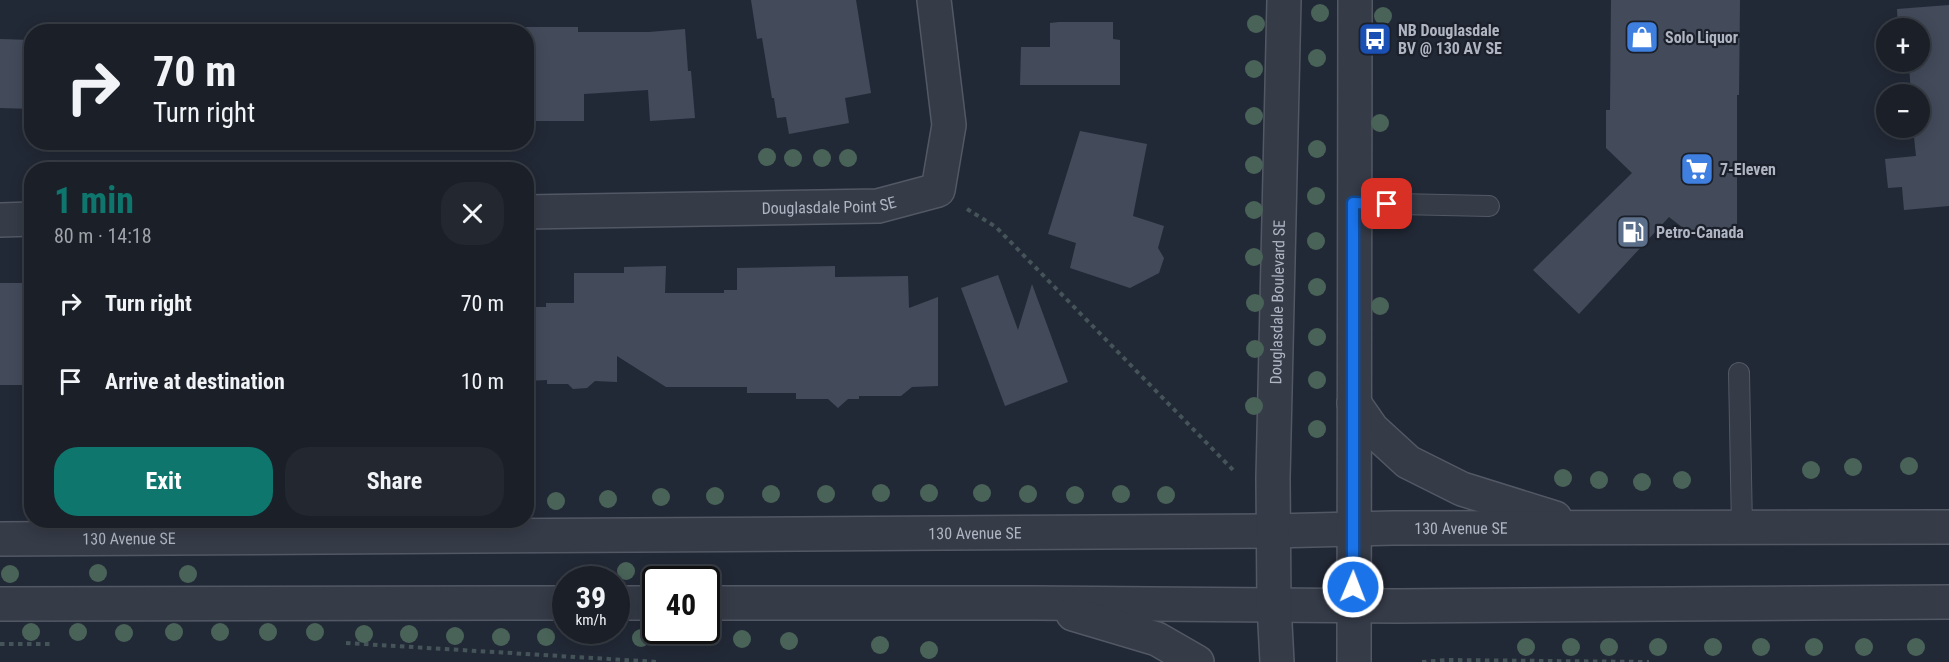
<!DOCTYPE html>
<meta charset="utf-8">
<style>
:root{--surface:#1a1f28;--page:#232730;--text:#f1f3f6;--muted:#9fa2a8;--line:#383d45;--accent:#0f766e}
body{margin:0;font-family:"Roboto Condensed",sans-serif;background:var(--page);color:var(--text);height:100vh;display:flex;flex-direction:column;font-size:22px;white-space:nowrap}
*{box-sizing:border-box;margin:0}
p{font-size:20px;color:var(--muted)}
.icon{flex:none;width:33px;height:33px;fill:none;stroke:currentColor;stroke-width:2;stroke-linecap:round;stroke-linejoin:round}
.map{position:relative;flex:1;overflow:hidden}
.side{position:absolute;left:24px;top:162px;width:510px;height:366px;display:flex;flex-direction:column;background:var(--surface);border-radius:24px;box-shadow:0 3px 15px #0003,0 0 0 2px var(--line)}
.side>*{flex:none}
.hud{position:absolute;left:24px;top:24px;width:510px;height:126px;border-radius:24px;box-shadow:0 3px 15px #0003,0 0 0 2px var(--line);background:#1a1f28;color:var(--text);overflow:hidden}
.fabs{position:absolute;left:1876px;top:18px;display:grid;gap:12px}
.fabs a{display:grid;place-items:center;width:54px;height:54px;border-radius:50%;background:var(--surface);box-shadow:0 3px 15px #0003,0 0 0 2px var(--line);font-size:30px}
.speed{position:absolute;left:552px;top:566px;display:flex;gap:12px;font-size:30px;font-weight:700;text-align:center}
.speed>*{display:grid;place-content:center;width:78px;height:78px;border-radius:50%;background:var(--surface);box-shadow:0 3px 15px #0003,0 0 0 2px var(--line);line-height:1}
.speed small{font-size:15px;font-weight:400}
.speed .limit{border:3px solid #111;border-radius:9px;background:#fff;color:#111}
.pin{position:absolute;display:grid;place-items:center;width:51px;height:51px;color:#fff;margin:-26px;border-radius:12px;box-shadow:0 3px 9px #0006}
.me{position:absolute;width:66px;margin:-33px;rotate:1deg;stroke-linejoin:round;filter:drop-shadow(0 0 4px #0008)}
.turn{display:flex;align-items:center;gap:21px;height:126px;padding:0 30px;font-size:27px}
.turn .icon{width:78px;height:78px;stroke-width:2.5}
.turn b{display:block;font-size:42px;line-height:51px}
.round{display:grid;place-items:center;flex:none;width:63px;height:63px;border-radius:24px;background:var(--page)}
.headline{display:flex;align-items:center;justify-content:space-between;height:102px;padding:0 30px}
h1{font-size:36px;font-weight:700;line-height:45px;color:var(--accent)}
.cta{display:flex;gap:12px;margin-top:auto;padding:12px 30px}
.cta a{flex:1;height:69px;border-radius:24px;background:var(--accent);color:#fff;font-size:24px;font-weight:700;line-height:69px;text-align:center}
.cta a+a{background:var(--page);color:var(--text)}
ul{padding:0;list-style:none}
li{display:flex;align-items:center;gap:18px;height:78px;padding:0 30px}
li div{flex:1}
li b{display:block;font-size:22px}
li em{font-style:normal}
.map>svg:first-child{display:block}
.building{fill:#434b5b}
.lines{fill:none;stroke-linecap:round;stroke-linejoin:round}
.service-casing{stroke:#535865;stroke-width:22}
.minor-casing{stroke:#535865;stroke-width:36}
.tertiary-casing{stroke:#535865;stroke-width:36}
.path{stroke:#455459;stroke-width:4;stroke-dasharray:4.5 4.5;stroke-linecap:butt}
.service{stroke:#353b47;stroke-width:20}
.minor{stroke:#353b47;stroke-width:33}
.tertiary{stroke:#353b47;stroke-width:33}
.tree{fill:#496359}
.route-casing{stroke:#114b97;stroke-width:15}
.route{stroke:#1a73e8;stroke-width:10}
.labels{text-anchor:middle;stroke-width:4.5;stroke-linejoin:round;paint-order:stroke}
.poi-label{font-size:16px;font-weight:bold;fill:#b0b5c3;stroke:#1b202b;text-anchor:start}
.street-label{font-size:16px;fill:#b0b5c3;stroke:#1b202b}
</style>
<div class="map">
<svg width="1949" height="662" viewBox="0 0 1949 662">
<rect width="100%" height="100%" fill="#222936"/>
<path class="building" d="M751 0H856L871 93 845 98 849 123 789 134 786 117 777 118 774 98H772L762 38 757 39Z
M1611 0H1740L1739 95H1737V231H1687L1669 217 1579 314 1533 270 1632 173 1606 148V110H1610Z
M1949 5V206L1904 210 1902 187 1888 188 1885 159 1916 156 1913 128H1920V94H1911L1909 65 1901 66V62H1920V28H1898L1897 9Z
M1059 22H1113V39L1120 40V85H1020L1021 47H1050V23Z
M526 27H578V32H649L685 29 688 71H691L695 118 650 121 648 90 584 94V121H526Z
M0 39 32 40V109L0 108Z
M1080 131 1147 144 1133 216 1164 226 1158 248 1164 258 1159 273 1130 288 1070 268 1076 243 1048 234Z
M666 266 665 293H724V290H737V268L835 266V277L908 276 909 308 938 297V386L912 387 901 396H859V399H848L838 408 828 399H796V393H747V387H666L617 356V382L595 381 587 388 573 389 568 384H547V380L526 381V307H546V303H574V273H624V267Z
M998 275 1018 330 1032 284 1068 382 1005 406 961 288Z
M0 283H32V385H0Z"/>
<g class="lines">
<defs>
<path id="service" d="M1353 203 1489 206
M1739 373 1742 528"/>
<g id="minor">
<path id="s1" d="M526 212 878 206 938 190 949 125 934 0"/>
<path d="M0 220 32 219"/>
</g>
<g id="tertiary">
<path d="M1354 403 1372 429 1408 462 1462 489 1555 518"/>
<path id="s2" d="M0 539 1273 531 1393 528 1949 527"/>
<path d="M616 603H656"/>
<path d="M706 603H1034L1397 606 1949 602"/>
<path d="M0 604 566 603"/>
<path d="M1073 614 1157 639 1197 662"/>
<path id="s3" d="M1277 662 1274 605 1273 478 1284 0"/>
<path d="M1354 662 1355 0"/>
</g>
</defs>
<use href="#service" class="service-casing"/>
<use href="#minor" class="minor-casing"/>
<use href="#tertiary" class="tertiary-casing"/>
<path class="path" d="M967 209 996 227 1235 472
M346 643 658 662
M0 644H50
M1422 662 1446 660 1649 662"/>
<use href="#service" class="service"/>
<use href="#minor" class="minor"/>
<use href="#tertiary" class="tertiary"/>
</g>
<g class="tree">
<circle cx="1320" cy="13" r="9"/>
<circle cx="1383" cy="16" r="9"/>
<circle cx="1256" cy="24" r="9"/>
<circle cx="1317" cy="58" r="9"/>
<circle cx="1254" cy="69" r="9"/>
<circle cx="1254" cy="116" r="9"/>
<circle cx="1380" cy="123" r="9"/>
<circle cx="1317" cy="149" r="9"/>
<circle cx="767" cy="157" r="9"/>
<circle cx="793" cy="158" r="9"/>
<circle cx="822" cy="158" r="9"/>
<circle cx="848" cy="158" r="9"/>
<circle cx="1254" cy="165" r="9"/>
<circle cx="1316" cy="196" r="9"/>
<circle cx="1254" cy="210" r="9"/>
<circle cx="1316" cy="241" r="9"/>
<circle cx="1254" cy="257" r="9"/>
<circle cx="1317" cy="287" r="9"/>
<circle cx="1255" cy="303" r="9"/>
<circle cx="1380" cy="306" r="9"/>
<circle cx="1317" cy="337" r="9"/>
<circle cx="1255" cy="349" r="9"/>
<circle cx="1317" cy="380" r="9"/>
<circle cx="1254" cy="406" r="9"/>
<circle cx="1317" cy="429" r="9"/>
<circle cx="1909" cy="466" r="9"/>
<circle cx="1853" cy="467" r="9"/>
<circle cx="1811" cy="470" r="9"/>
<circle cx="1563" cy="478" r="9"/>
<circle cx="1599" cy="480" r="9"/>
<circle cx="1682" cy="480" r="9"/>
<circle cx="1642" cy="482" r="9"/>
<circle cx="881" cy="493" r="9"/>
<circle cx="929" cy="493" r="9"/>
<circle cx="982" cy="493" r="9"/>
<circle cx="771" cy="494" r="9"/>
<circle cx="826" cy="494" r="9"/>
<circle cx="1028" cy="494" r="9"/>
<circle cx="1121" cy="494" r="9"/>
<circle cx="1075" cy="495" r="9"/>
<circle cx="1166" cy="495" r="9"/>
<circle cx="715" cy="496" r="9"/>
<circle cx="661" cy="497" r="9"/>
<circle cx="608" cy="499" r="9"/>
<circle cx="556" cy="501" r="9"/>
<circle cx="626" cy="571" r="9"/>
<circle cx="98" cy="573" r="9"/>
<circle cx="10" cy="574" r="9"/>
<circle cx="188" cy="574" r="9"/>
<circle cx="31" cy="632" r="9"/>
<circle cx="78" cy="632" r="9"/>
<circle cx="174" cy="632" r="9"/>
<circle cx="220" cy="632" r="9"/>
<circle cx="268" cy="632" r="9"/>
<circle cx="315" cy="632" r="9"/>
<circle cx="124" cy="633" r="9"/>
<circle cx="364" cy="634" r="9"/>
<circle cx="409" cy="634" r="9"/>
<circle cx="455" cy="636" r="9"/>
<circle cx="501" cy="637" r="9"/>
<circle cx="546" cy="637" r="9"/>
<circle cx="641" cy="638" r="9"/>
<circle cx="742" cy="639" r="9"/>
<circle cx="789" cy="641" r="9"/>
<circle cx="880" cy="645" r="9"/>
<circle cx="1526" cy="647" r="9"/>
<circle cx="1571" cy="647" r="9"/>
<circle cx="1609" cy="647" r="9"/>
<circle cx="1658" cy="647" r="9"/>
<circle cx="1713" cy="647" r="9"/>
<circle cx="1761" cy="647" r="9"/>
<circle cx="1814" cy="647" r="9"/>
<circle cx="1864" cy="647" r="9"/>
<circle cx="1916" cy="647" r="9"/>
<circle cx="929" cy="650" r="9"/>
</g>
<g class="lines">
<defs>
<path id="route" d="M1353 587V203L1387 204"/>
</defs>
<use href="#route" class="route-casing"/>
<use href="#route" class="route"/>
</g>
<defs>
<symbol id="shop-square" viewBox="-11 -11 22 22"><rect x="-9" y="-9" width="18" height="18" rx="4" fill="#3f7fe0" stroke="#1b202b"/><path d="M-5-2.5h2.3a2.7 3.5 0 0 1 5.4 0H5L5.5 6h-11ZM-1.5-2.5h3a1.5 2.3 0 0 0-3 0Z" fill="#fff"/></symbol>
<symbol id="bus-square" viewBox="-11 -11 22 22"><rect x="-9" y="-9" width="18" height="18" rx="4" fill="#1a4fb4" stroke="#1b202b"/><path d="M-5-6H5V4H4V6H2V4H-2V6H-4V4H-5ZM-3.5-4V0h7V-4ZM-3.5 1.2v1.5H-2V1.2ZM2 1.2v1.5H3.5V1.2Z" fill="#fff"/></symbol>
<symbol id="supermarket-square" viewBox="-11 -11 22 22"><rect x="-9" y="-9" width="18" height="18" rx="4" fill="#3f7fe0" stroke="#1b202b"/><path d="M-6-5.5h2.5l.6 2H6L4.5 2H-2.5L-4.4-4H-6ZM-1.5 3.2a1.3 1.3 0 1 0 .1 0ZM3 3.2a1.3 1.3 0 1 0 .1 0Z" fill="#fff"/></symbol>
<symbol id="fuel-square" viewBox="-11 -11 22 22"><rect x="-9" y="-9" width="18" height="18" rx="4" fill="#5c6f8a" stroke="#1b202b"/><path d="M-5.5-6h7V0h2V4h1.3V-2.5L3-4.5l.8-.8L6-3V5H2.5V1h-1V6h-7ZM-4.2-4.7v3.2H.2V-4.7Z" fill="#fff"/></symbol>
</defs>
<g fill-rule="evenodd">
<use href="#shop-square" x="1623" y="18" width="38" height="38"/>
<use href="#bus-square" x="1356" y="20" width="38" height="38"/>
<use href="#supermarket-square" x="1678" y="150" width="38" height="38"/>
<use href="#fuel-square" x="1614" y="213" width="38" height="38"/>
</g>
<g class="labels">
<g class="poi-label">
<text x="1398" y="36">NB Douglasdale<tspan x="1398" dy="18">BV @ 130 AV SE</tspan></text>
<text x="1665" y="43">Solo Liquor</text>
<text x="1720" y="175">7-Eleven</text>
<text x="1656" y="238">Petro-Canada</text>
</g>
<g class="street-label">
<text dy="6" stroke="none"><textPath href="#s1" startOffset="303">Douglasdale Point SE</textPath></text>
<text dy="6" stroke="none"><textPath href="#s3" startOffset="360">Douglasdale Boulevard SE</textPath></text>
<text dy="6" stroke="none"><textPath href="#s2" startOffset="1461">130 Avenue SE</textPath></text>
<text dy="6" stroke="none"><textPath href="#s2" startOffset="975">130 Avenue SE</textPath></text>
<text dy="6" stroke="none"><textPath href="#s2" startOffset="129">130 Avenue SE</textPath></text>
</g>
</g>
</svg>
<div class="fabs">
<a>+</a>
<a>−</a>
</div>
<div class="speed"><div>39<small>km/h</small></div><div class="limit">40</div></div>
<div class="pin" style="left:1387px;top:204px;background:#d93025"><svg class="icon" aria-label="arrive" viewBox="0 0 24 24"><path d="M6 21V4h12l-3 4 3 4H6"/></svg></div>
<svg class="me" style="left:1353px;top:587px" viewBox="-20 -20 40 40"><circle r="17" fill="#1a73e8" stroke="#fff" stroke-width="3"/><path d="M0-11L8 9 0 5-8 9z" fill="#fff"/></svg>
<div class="hud">
<div class="turn"><svg class="icon" aria-label="right" viewBox="0 0 24 24"><path d="M7 20v-9h11M14 6l5 5-5 5"/></svg><div><b>70 m</b>Turn right</div></div>
</div>
<section class="side">
<div class="headline"><div><h1>1 min</h1><p>80 m · 14:18</p></div><a class="round"><svg class="icon" aria-label="close" viewBox="0 0 24 24"><path d="M6 6l12 12M18 6L6 18"/></svg></a></div>
<ul>
<li><svg class="icon" aria-label="right" viewBox="0 0 24 24"><path d="M7 20v-9h11M14 6l5 5-5 5"/></svg><div><b>Turn right</b></div><em>70 m</em></li>
<li><svg class="icon" aria-label="arrive" viewBox="0 0 24 24"><path d="M6 21V4h12l-3 4 3 4H6"/></svg><div><b>Arrive at destination</b></div><em>10 m</em></li>
</ul>
<div class="cta"><a>Exit</a><a>Share</a></div>
</section>
</div>
